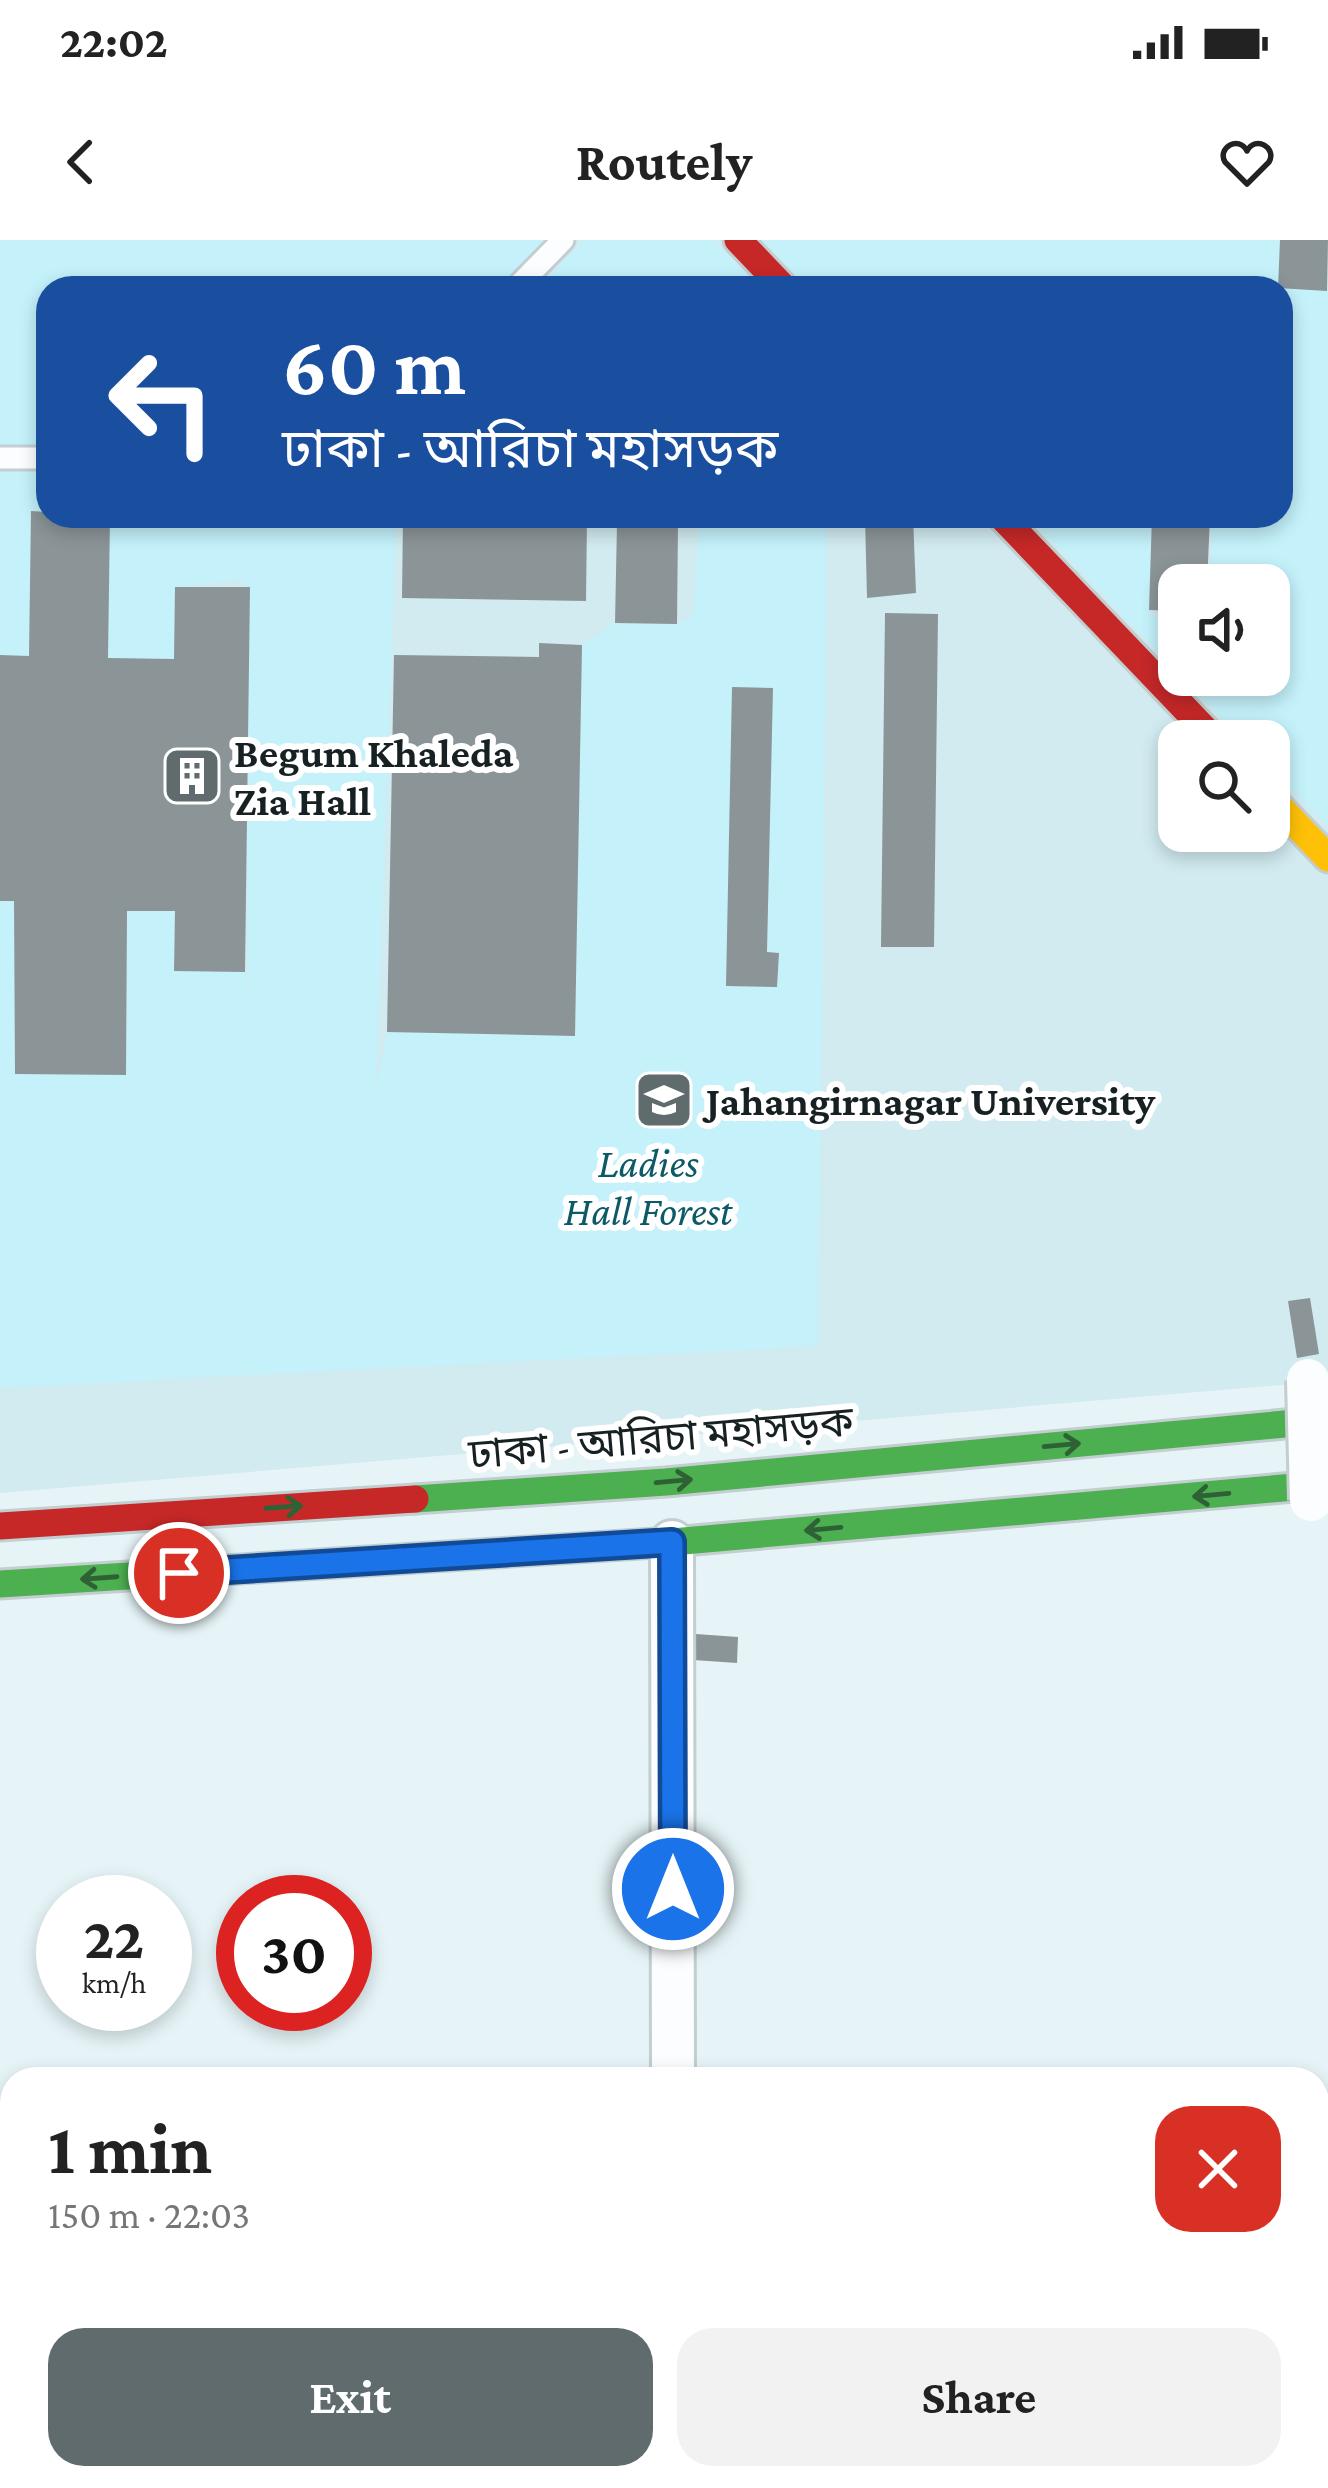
<!DOCTYPE html>
<meta charset="utf-8">
<style>
:root{--surface:#fff;--page:#f2f2f2;--text:#222;--muted:#767676;--accent:#5f6b6d}
body{margin:0;font-family:"Crimson Pro","Noto Sans Bengali",serif;background:var(--page);color:var(--text);height:100vh;display:flex;flex-direction:column;font-size:45px;white-space:nowrap}
*{box-sizing:border-box;margin:0}
p{font-size:39px;color:var(--muted)}
.icon{flex:none;width:66px;height:66px;fill:none;stroke:currentColor;stroke-width:2;stroke-linecap:round;stroke-linejoin:round}
.map{position:relative;flex:1;overflow:hidden}
.sheet{position:absolute;left:0px;top:1827px;width:1329px;height:423px;display:flex;flex-direction:column;background:var(--surface);border-radius:36px 36px 0 0;box-shadow:0 6px 18px #0003}
.sheet>*{flex:none}
.top-card{position:absolute;left:36px;top:36px;width:1257px;height:252px;border-radius:36px;box-shadow:0 6px 18px #0003;background:#1a4fa0;color:#fff;overflow:hidden}
.buttons{position:absolute;left:1158px;top:324px;display:grid;gap:24px}
.buttons a{display:grid;place-items:center;width:132px;height:132px;border-radius:24px;background:var(--surface);box-shadow:0 6px 18px #0003;font-size:60px}
.speed{position:absolute;left:36px;top:1635px;display:flex;gap:24px;font-size:60px;font-weight:700;text-align:center}
.speed>*{display:grid;place-content:center;width:156px;height:156px;border-radius:50%;background:var(--surface);box-shadow:0 6px 18px #0003;line-height:1}
.speed small{font-size:30px;font-weight:400}
.speed .limit{border:18px solid #d22;background:#fff;color:#111}
.pin{position:absolute;display:grid;place-items:center;width:102px;height:102px;color:#fff;margin:-51px;border:6px solid #fff;border-radius:50%;box-shadow:0 3px 12px #0007}
.me{position:absolute;width:132px;margin:-66px;rotate:0deg;stroke-linejoin:round;filter:drop-shadow(0 0 9px #0008)}
.turn{display:flex;align-items:center;gap:42px;height:252px;padding:0 48px;font-size:54px}
.turn .icon{width:156px;height:156px;stroke-width:2.5}
.turn b{display:block;font-size:84px;line-height:102px}
.round{display:grid;place-items:center;flex:none;width:126px;height:126px;border-radius:36px;background:var(--page)}
.head{display:flex;align-items:center;justify-content:space-between;height:204px;padding:0 48px}
h1{font-size:72px;font-weight:700;line-height:90px}
.button{display:flex;gap:24px;margin-top:auto;padding:24px 48px}
.button a{flex:1;height:138px;border-radius:36px;background:var(--accent);color:#fff;font-size:48px;font-weight:700;line-height:138px;text-align:center}
.button a+a{background:var(--page);color:var(--text)}
.status{display:flex;justify-content:space-between;align-items:center;height:84px;padding:0 60px;background:var(--surface);direction:ltr}
.status svg{height:33px;fill:currentColor}
header{display:flex;justify-content:space-between;align-items:center;height:156px;padding:0 48px;background:var(--surface);font-size:54px;font-weight:700}
.map>svg:first-child{display:block}
.built{fill:#d1ebf0;fill-rule:evenodd}
.green{fill:#c4f1fa}
.building{fill:#8b9598}
.lines{fill:none;stroke-linecap:round;stroke-linejoin:round}
.lane-casing{stroke:#c3ced0;stroke-width:27}
.street-casing{stroke:#c3ced0;stroke-width:48}
.fast-casing{stroke:#c3ced0;stroke-width:33}
.slow-casing{stroke:#c3ced0;stroke-width:33}
.jam-casing{stroke:#c3ced0;stroke-width:33}
.lane{stroke:#fbfdfe;stroke-width:21}
.street{stroke:#fbfdfe;stroke-width:42}
.fast{stroke:#4caf50;stroke-width:27}
.slow{stroke:#ffc107;stroke-width:27}
.jam{stroke:#c62828;stroke-width:27}
.street-bridge-casing{stroke:#c3ced0;stroke-width:48;stroke-linecap:butt}
.street-bridge{stroke:#fbfdfe;stroke-width:42}
.oneway{stroke:#2f6137}
.route-casing{stroke:#114b97;stroke-width:30}
.route{stroke:#1a73e8;stroke-width:21}
.labels{text-anchor:middle;stroke-width:12;stroke-linejoin:round;paint-order:stroke}
.poi-label{font-size:42px;font-weight:bold;fill:#172123;stroke:#fff;text-anchor:start}
.park-label{font-size:42px;font-style:italic;fill:#0c5a66;stroke:#fff}
.street-label{font-size:42px;fill:#172123;stroke:#fff}
</style>
<div class="status"><b>22:02</b><svg viewBox="0 0 49 12"><path d="M0 12V9h3v3zM5 12V6h3v6zM10 12V3h3v9zM15 12V0h3v12zM26 1h20v11H26zM47 4h2v5h-2z"/></svg></div>
<header><svg class="icon" aria-label="back" viewBox="0 0 24 24"><path d="M15 5l-7 7 7 7"/></svg>Routely<svg class="icon" aria-label="heart" viewBox="0 0 24 24"><path d="M12 20l-8-8c-3-5 5-10 8-4 3-6 11-1 8 4z"/></svg></header>
<div class="map">
<svg width="1328" height="2248" viewBox="0 0 1328 2248">
<rect width="100%" height="100%" fill="#e6f4f7"/>
<path class="built" d="M0 0H1328V1141L0 1253ZM48 48H1281V276H48ZM1179 345H1269V435H1179ZM1179 501H1269V591H1179Z"/>
<path class="green" d="M0 0H563L516 48H48V218H0Z
M584 0H714L761 48H538Z
M762 0H1280L1278 48H809Z
M1281 49 1328 50V586L1269 526V501H1244L1180 435H1269V345H1211L1212 276H1281Z
M0 222 48 224V271L31 272 29 416 0 415Z
M110 276H396L376 849 387 792 575 795 582 405 615 383 677 384 693 377 700 276H827L818 1106 0 1148V661H14L16 834H126L127 671H175L174 731 245 732 248 753 244 339 175 347 174 419 108 418Z
M1028 276H1152L1149 370 1171 401 1179 397V434Z"/>
<path class="building" d="M1280 0H1328L1327 51 1278 48Z
M31 271 110 276 108 418 174 419 175 347H250L245 732 174 731 175 671H127L126 835 15 834 14 661H0V415L29 416Z
M403 276 587 279 586 361 402 358Z
M865 276H913L916 353 867 358Z
M1152 276H1210L1207 345H1179V371L1149 370Z
M617 283 678 284 677 384 615 383Z
M885 373 938 374 934 707H881Z
M539 403 582 405 575 796 387 792 394 415 539 417Z
M732 447 773 448 767 712 779 713 777 747 726 746Z
M1310 1058 1319 1114 1297 1118 1288 1061Z
M696 1394 738 1397 737 1423 693 1420Z
M288 2238H385V2245L288 2248Z
M473 2238H565L561 2248H478Z
M913 2238H1002L1001 2248H912Z
M1118 2238H1206L1205 2248H1117Z"/>
<g class="lines">
<defs>
<path id="lane" d="M516 48 563 0
M0 218H48
M0 2057H12
M1317 2163 1328 2165"/>
<path id="street" d="M672 1302 673 1839
M675 2238V2248"/>
<path id="fast" d="M415 1259 666 1242 1328 1180
M0 1344 672 1302 1328 1244"/>
<path id="slow" d="M1269 556 1328 618"/>
<path id="jam" d="M738 0 784 48
M1001 276 1216 501
M0 1286 415 1259"/>
</defs>
<use href="#lane" class="lane-casing"/>
<use href="#street" class="street-casing"/>
<use href="#fast" class="fast-casing"/>
<use href="#slow" class="slow-casing"/>
<use href="#jam" class="jam-casing"/>
<use href="#lane" class="lane"/>
<use href="#street" class="street"/>
<use href="#fast" class="fast"/>
<use href="#slow" class="slow"/>
<use href="#jam" class="jam"/>
<defs>
<path id="street-bridge" d="M1308 1140 1311 1260"/>
</defs>
<use href="#street-bridge" class="street-bridge-casing"/>
<use href="#street-bridge" class="street-bridge"/>
</g>
<defs><path id="oneway-shaft" d="M-6 0H5M1.5-3L5.5 0L1.5 3" fill="none" stroke-width="1.6" stroke-linecap="round" stroke-linejoin="round" transform="scale(3)"/></defs>
<g class="oneway">
<use href="#oneway-shaft" transform="translate(1062 1205) rotate(-5)"/>
<use href="#oneway-shaft" transform="translate(674 1241) rotate(-5)"/>
<use href="#oneway-shaft" transform="translate(1211 1255) rotate(175)"/>
<use href="#oneway-shaft" transform="translate(284 1267) rotate(-4)"/>
<use href="#oneway-shaft" transform="translate(823 1289) rotate(175)"/>
<use href="#oneway-shaft" transform="translate(99 1338) rotate(176)"/>
</g>
<g class="lines">
<defs>
<path id="route" d="M179 1333 672 1302 673 1649"/>
</defs>
<use href="#route" class="route-casing"/>
<use href="#route" class="route"/>
</g>
<defs>
<symbol id="building-square" viewBox="-11 -11 22 22"><rect x="-9" y="-9" width="18" height="18" rx="4" fill="#5f6b6d" stroke="#fff"/><path d="M-4-6H4V6H1V3H-1V6H-4ZM-2.5-4.3h1.7v1.8h-1.7ZM.8-4.3h1.7v1.8H.8ZM-2.5-1h1.7V.8h-1.7ZM.8-1h1.7V.8H.8Z" fill="#fff"/></symbol>
<symbol id="university-square" viewBox="-11 -11 22 22"><rect x="-9" y="-9" width="18" height="18" rx="4" fill="#5f6b6d" stroke="#fff"/><path d="M0-5L7-2L0 1L-7-2ZM-4 1L0 2.5L4 1V4Q0 6-4 4Z" fill="#fff"/></symbol>
</defs>
<g fill-rule="evenodd">
<use href="#building-square" x="159" y="503" width="66" height="66"/>
<use href="#university-square" x="631" y="827" width="66" height="66"/>
</g>
<g class="labels">
<g class="poi-label">
<text x="234" y="527">Begum Khaleda<tspan x="234" dy="48">Zia Hall</tspan></text>
<text x="706" y="875">Jahangirnagar University</text>
</g>
<g class="park-label">
<text x="648" y="937">Ladies<tspan x="648" dy="48">Hall Forest</tspan></text>
</g>
<g class="street-label">
<text transform="translate(661 1197) rotate(-5)" y="15">ঢাকা - আরিচা মহাসড়ক</text>
</g>
</g>
</svg>
<div class="buttons">
<a><svg class="icon" aria-label="sound" viewBox="0 0 24 24"><path d="M4 9h4l5-4v14l-5-4H4zM17 9q2 3 0 6"/></svg></a>
<a><svg class="icon" aria-label="search" viewBox="0 0 24 24"><circle cx="10" cy="10" r="6"/><path d="M15 15l6 6"/></svg></a>
</div>
<div class="speed"><div>22<small>km/h</small></div><div class="limit">30</div></div>
<div class="pin" style="left:179px;top:1333px;background:#d93025"><svg class="icon" aria-label="arrive" viewBox="0 0 24 24"><path d="M6 21V4h12l-3 4 3 4H6"/></svg></div>
<svg class="me" style="left:673px;top:1649px" viewBox="-20 -20 40 40"><circle r="17" fill="#1a73e8" stroke="#fff" stroke-width="3"/><path d="M0-11L8 9 0 5-8 9z" fill="#fff"/></svg>
<div class="top-card">
<div class="turn"><svg class="icon" aria-label="left" viewBox="0 0 24 24"><path d="M17 20v-9H6M10 6l-5 5 5 5"/></svg><div><b>60 m</b>ঢাকা - আরিচা মহাসড়ক</div></div>
</div>
<section class="sheet">
<div class="head"><div><h1>1 min</h1><p>150 m · 22:03</p></div><a class="round" style="background:#d93025;color:#fff"><svg class="icon" aria-label="close" viewBox="0 0 24 24"><path d="M6 6l12 12M18 6L6 18"/></svg></a></div>
<div class="button"><a>Exit</a><a>Share</a></div>
</section>
</div>
